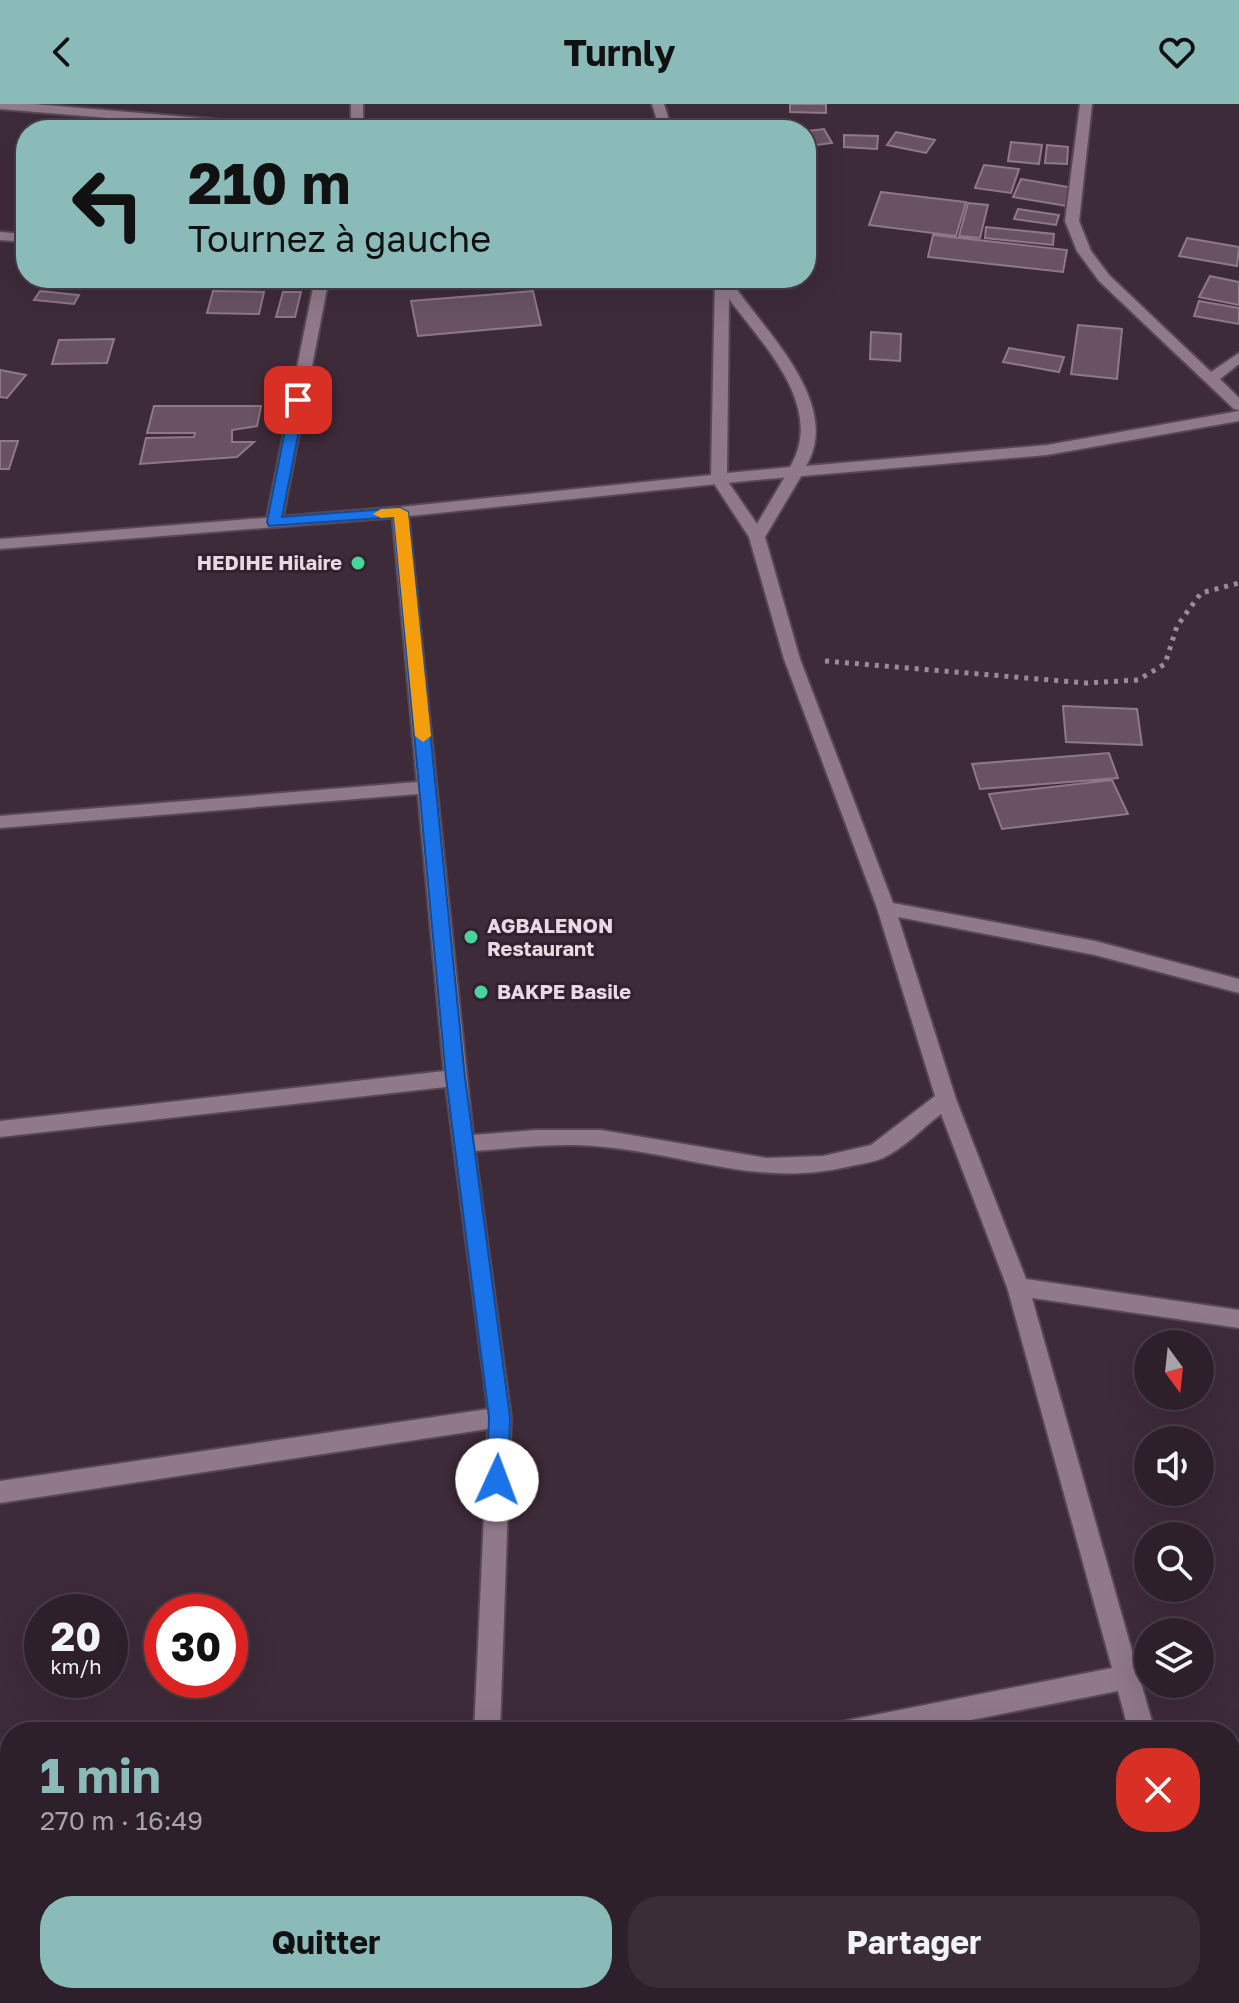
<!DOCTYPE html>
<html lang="fr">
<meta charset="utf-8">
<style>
:root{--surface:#2e202b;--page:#3a2d37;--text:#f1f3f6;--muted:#a7a3a9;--line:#493e47;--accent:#8bbbb9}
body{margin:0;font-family:"Golos Text",sans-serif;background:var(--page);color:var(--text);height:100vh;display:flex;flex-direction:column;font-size:30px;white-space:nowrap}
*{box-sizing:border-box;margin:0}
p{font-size:26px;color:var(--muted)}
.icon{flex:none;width:44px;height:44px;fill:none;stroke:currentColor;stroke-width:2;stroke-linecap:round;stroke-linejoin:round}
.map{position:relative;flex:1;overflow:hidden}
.drawer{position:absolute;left:0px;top:1618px;width:1240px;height:282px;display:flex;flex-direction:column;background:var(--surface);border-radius:32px 32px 0 0;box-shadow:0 8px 32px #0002,0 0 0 2px var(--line)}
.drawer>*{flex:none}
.banner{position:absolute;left:16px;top:16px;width:800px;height:168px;border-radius:32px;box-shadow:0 8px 32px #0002,0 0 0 2px var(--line);background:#8bbbb9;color:#111;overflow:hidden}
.needle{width:52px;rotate:165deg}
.buttons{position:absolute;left:1134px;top:1226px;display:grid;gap:16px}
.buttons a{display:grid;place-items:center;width:80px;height:80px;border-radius:50%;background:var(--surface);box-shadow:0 8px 32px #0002,0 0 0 2px var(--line);font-size:40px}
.speed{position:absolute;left:24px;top:1490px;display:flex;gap:16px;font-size:40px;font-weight:700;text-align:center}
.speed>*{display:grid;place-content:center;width:104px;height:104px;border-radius:50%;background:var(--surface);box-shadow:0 8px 32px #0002,0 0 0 2px var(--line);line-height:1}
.speed small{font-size:20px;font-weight:400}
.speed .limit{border:12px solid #d22;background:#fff;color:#111}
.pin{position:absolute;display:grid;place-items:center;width:68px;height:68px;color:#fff;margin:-34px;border-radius:16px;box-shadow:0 4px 12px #0006}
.me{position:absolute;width:88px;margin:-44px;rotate:2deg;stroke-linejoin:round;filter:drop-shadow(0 0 6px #0008)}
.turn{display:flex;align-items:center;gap:28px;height:168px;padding:0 40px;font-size:36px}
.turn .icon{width:104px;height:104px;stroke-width:2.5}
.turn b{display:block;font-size:56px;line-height:68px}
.round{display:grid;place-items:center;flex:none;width:84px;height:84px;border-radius:32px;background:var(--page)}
.head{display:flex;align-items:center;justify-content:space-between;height:136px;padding:0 40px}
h1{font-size:48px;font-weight:700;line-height:60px;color:var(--accent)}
.cta{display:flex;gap:16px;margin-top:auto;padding:16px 40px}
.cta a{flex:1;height:92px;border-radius:32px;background:var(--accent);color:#111;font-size:32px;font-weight:700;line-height:92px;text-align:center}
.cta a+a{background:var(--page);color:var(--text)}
header{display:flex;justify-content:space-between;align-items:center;height:104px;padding:0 40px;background:var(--accent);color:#111;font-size:36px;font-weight:700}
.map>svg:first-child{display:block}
.building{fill:#695362;stroke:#8f7888;stroke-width:2}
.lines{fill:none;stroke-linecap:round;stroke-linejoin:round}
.minor-casing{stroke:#574753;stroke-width:4}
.tertiary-casing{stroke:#574753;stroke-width:4}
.path{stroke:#9a8b96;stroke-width:5;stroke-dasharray:4 6;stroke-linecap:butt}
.minor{fill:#907989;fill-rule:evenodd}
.tertiary{fill:#907989;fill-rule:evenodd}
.route{fill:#1a73e8;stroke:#114b97;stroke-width:2}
.slow{fill:#f59e0b}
.poi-dot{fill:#49d49c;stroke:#34212e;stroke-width:3}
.labels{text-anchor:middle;stroke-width:6;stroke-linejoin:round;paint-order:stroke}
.poi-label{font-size:20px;font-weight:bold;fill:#e7dae3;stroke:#34212e;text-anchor:start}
</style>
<header><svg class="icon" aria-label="back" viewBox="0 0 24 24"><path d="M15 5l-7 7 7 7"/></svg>Turnly<svg class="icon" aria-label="heart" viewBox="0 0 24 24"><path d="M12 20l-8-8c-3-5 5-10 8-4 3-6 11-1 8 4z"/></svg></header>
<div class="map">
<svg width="1239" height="1899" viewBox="0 0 1239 1899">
<rect width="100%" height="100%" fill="#3e2b39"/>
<path class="building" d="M790 0H826V9L790 8Z
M824 25 832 39 809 42 806 27Z
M896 28 935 36 926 49 887 41Z
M844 31 878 32 877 45 844 43Z
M1011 38 1042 41 1039 60 1008 57Z
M1047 41 1068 43 1067 60 1045 59Z
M984 61 1019 65 1011 89 975 84Z
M1021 75 1074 84 1066 102 1013 93Z
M881 88 966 98 956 132 869 121Z
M968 99 988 101 980 134 959 132Z
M1018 105 1059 111 1056 121 1014 115Z
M986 123 1054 130 1053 141 985 134Z
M933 131 1067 146 1063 168 928 153Z
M1187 134 1239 143 1237 162 1179 152Z
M1210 172 1239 178V201L1199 193Z
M40 187 79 191 74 200 34 196Z
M213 187 264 188 259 210 207 209Z
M533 187 541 221 418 232 411 197Z
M283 188H301L295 213H276Z
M1199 197 1239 204V220L1194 212Z
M1078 221 1122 225 1117 275 1071 270Z
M871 228 901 230 900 257 870 255Z
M114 235 107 259 52 260 59 236Z
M1009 244 1064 253 1059 268 1003 258Z
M0 266 26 271 7 294 0 293Z
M154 302H261L257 322 232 326V338H254L237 353 140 360 146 334 194 333 195 329H147Z
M0 337H18L9 365H0Z
M1063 602 1137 605 1142 641 1066 638Z
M1109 649 1118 674 980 685 972 660Z
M1112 676 1128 710 1002 725 989 690Z"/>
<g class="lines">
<defs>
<path id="minor" d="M0 0H33L296 22 302 26H251L0 5Z
M351 0H363V26H351Z
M1080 0H1092L1079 117 1091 147 1109 171 1211 268 1239 249V260L1220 275 1239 294V306L1234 305 1099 177 1077 147 1065 117Z
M0 128 26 130V138L0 136Z
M315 174H329L282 418 274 423 266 418Z
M795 364 803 369 765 433 800 555 893 799 1095 837 1239 875V889L1095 851 898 813 956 995 1026 1175 1239 1206V1224L1032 1194 1155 1628H1129L1118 1587 910 1628H836L840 1619 849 1616 1112 1564 1007 1183 941 1010C923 1024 903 1045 883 1054 872 1059 858 1060 847 1063 758 1083 690 1051 604 1043 561 1038 518 1044 475 1047L511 1313 500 1628H474L488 1325 0 1399V1377L488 1305 446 983 0 1033V1017L444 967 418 690 0 724V712L417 678 392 408 394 405H406L408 408 473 1031 535 1026H601L767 1054 823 1052 871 1041 935 992 877 804 784 555 749 433 711 375 719 370 724 372 757 420 787 369Z
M10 1776V1802L0 1804V1778Z
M1230 1888 1234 1899H1206L1203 1890Z
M488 1890H516L517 1899H489Z"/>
<path id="tertiary" d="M652 0H664L672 26H660Z
M715 174H729C761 224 844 298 806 362L1047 341 1239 307V317L1047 351 756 376 400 413 0 445V435L400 403 711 371ZM729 195C763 241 826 303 790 363L727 369Z"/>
</defs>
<use href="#minor" class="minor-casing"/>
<use href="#tertiary" class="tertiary-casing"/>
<path class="path" d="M825 557 1086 579 1138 576 1165 560 1177 522 1201 489 1239 479"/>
<use href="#minor" class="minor"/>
<use href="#tertiary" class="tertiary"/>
</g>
<path class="route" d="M298 292 305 296 282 413 400 404 408 408 465 974 510 1313 508 1376 505 1383 497 1385 490 1383 487 1376 489 1313 446 974 394 413 269 422 267 418 291 296Z"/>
<path class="slow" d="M400 404 408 408 431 632 423 638 415 632 394 413 381 414 373 410 381 405Z"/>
<g class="poi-dot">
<circle cx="358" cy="459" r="8"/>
<circle cx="471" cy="833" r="8"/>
<circle cx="481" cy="888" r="8"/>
</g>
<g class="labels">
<g class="poi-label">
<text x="342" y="466" text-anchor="end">HEDIHE Hilaire</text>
<text x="487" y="829">AGBALENON<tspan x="487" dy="23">Restaurant</tspan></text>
<text x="497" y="895">BAKPE Basile</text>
</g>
</g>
</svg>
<div class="buttons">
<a><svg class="needle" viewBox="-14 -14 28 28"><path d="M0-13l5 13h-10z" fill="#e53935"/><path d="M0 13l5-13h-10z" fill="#a7a3a9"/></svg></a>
<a><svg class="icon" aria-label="sound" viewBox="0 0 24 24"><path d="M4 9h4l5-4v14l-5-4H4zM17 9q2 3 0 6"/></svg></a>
<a><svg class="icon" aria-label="search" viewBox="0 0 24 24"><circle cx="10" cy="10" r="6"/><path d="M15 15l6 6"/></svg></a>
<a><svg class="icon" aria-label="layers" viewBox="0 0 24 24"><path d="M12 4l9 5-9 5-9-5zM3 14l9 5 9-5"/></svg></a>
</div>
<div class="speed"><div>20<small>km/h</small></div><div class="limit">30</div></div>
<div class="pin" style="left:298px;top:296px;background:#d93025"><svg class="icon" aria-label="arrive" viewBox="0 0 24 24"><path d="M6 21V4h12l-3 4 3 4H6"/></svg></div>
<svg class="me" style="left:497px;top:1376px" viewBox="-20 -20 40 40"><circle r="19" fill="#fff"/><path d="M0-13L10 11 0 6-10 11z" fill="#1a73e8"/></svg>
<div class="banner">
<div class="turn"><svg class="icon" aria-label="left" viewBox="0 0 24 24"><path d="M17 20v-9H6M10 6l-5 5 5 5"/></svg><div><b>210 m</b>Tournez à gauche</div></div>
</div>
<section class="drawer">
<div class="head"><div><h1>1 min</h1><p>270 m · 16:49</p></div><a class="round" style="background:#d93025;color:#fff"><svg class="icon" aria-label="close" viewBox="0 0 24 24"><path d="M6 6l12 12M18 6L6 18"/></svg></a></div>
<div class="cta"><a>Quitter</a><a>Partager</a></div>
</section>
</div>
